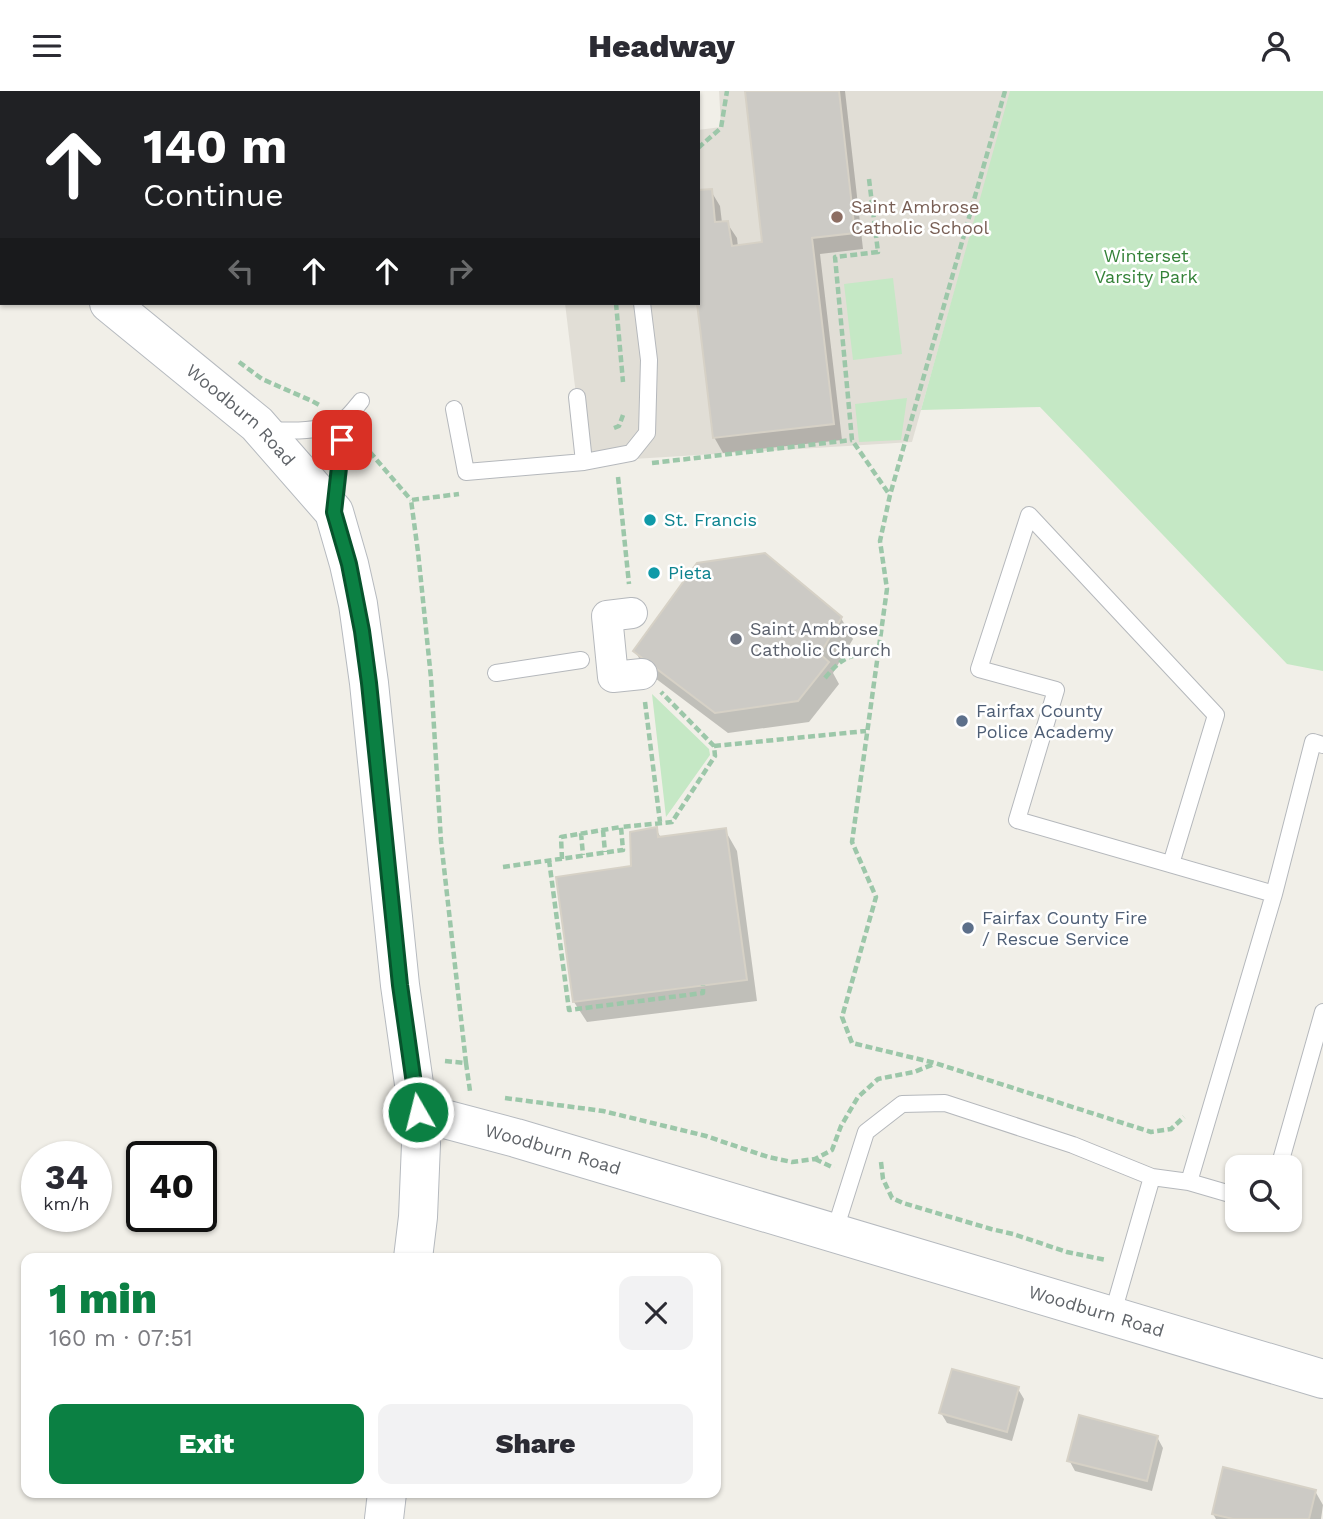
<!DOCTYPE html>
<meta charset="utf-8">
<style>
:root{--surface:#fff;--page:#f2f2f3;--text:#2b2b33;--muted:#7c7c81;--accent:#0b8043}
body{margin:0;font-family:"Work Sans",sans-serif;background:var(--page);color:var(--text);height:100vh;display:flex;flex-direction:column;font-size:26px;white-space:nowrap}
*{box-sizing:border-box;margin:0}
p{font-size:23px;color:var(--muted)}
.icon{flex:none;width:38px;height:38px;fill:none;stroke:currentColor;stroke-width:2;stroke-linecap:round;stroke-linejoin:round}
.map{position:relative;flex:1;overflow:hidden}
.drawer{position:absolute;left:21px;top:1162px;width:700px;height:245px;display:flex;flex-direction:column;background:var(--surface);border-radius:14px;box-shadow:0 2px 5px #0004}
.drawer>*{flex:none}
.banner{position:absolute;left:0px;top:0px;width:700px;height:214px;box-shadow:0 2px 5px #0004;background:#202124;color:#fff;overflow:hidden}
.controls{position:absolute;left:1225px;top:1064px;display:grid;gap:14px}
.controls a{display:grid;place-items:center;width:77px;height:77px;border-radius:14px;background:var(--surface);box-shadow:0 2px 5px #0004;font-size:35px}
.speed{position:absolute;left:21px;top:1050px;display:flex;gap:14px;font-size:35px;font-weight:700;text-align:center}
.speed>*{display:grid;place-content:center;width:91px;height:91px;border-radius:50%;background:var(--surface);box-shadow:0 2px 5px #0004;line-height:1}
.speed small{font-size:18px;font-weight:400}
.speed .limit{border:4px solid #111;border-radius:10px;background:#fff;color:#111}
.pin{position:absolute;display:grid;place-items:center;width:60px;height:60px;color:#fff;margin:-30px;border-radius:14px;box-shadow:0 4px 10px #0006}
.me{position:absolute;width:77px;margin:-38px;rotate:352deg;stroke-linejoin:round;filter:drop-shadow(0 0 5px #0008)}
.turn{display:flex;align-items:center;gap:24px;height:147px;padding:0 28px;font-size:32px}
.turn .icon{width:91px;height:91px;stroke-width:2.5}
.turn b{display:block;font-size:49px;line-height:60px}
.lanes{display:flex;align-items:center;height:66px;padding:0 28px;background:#0003;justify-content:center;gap:35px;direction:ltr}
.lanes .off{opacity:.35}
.round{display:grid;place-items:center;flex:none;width:74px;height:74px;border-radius:14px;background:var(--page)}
.summary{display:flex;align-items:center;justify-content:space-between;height:119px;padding:0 28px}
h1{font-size:42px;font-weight:800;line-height:52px;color:var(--accent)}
.action{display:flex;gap:14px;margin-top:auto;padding:14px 28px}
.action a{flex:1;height:80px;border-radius:14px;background:var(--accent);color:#fff;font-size:28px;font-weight:800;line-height:80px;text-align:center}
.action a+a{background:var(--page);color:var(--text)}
header{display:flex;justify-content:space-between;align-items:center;height:91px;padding:0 28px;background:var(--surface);font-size:32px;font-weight:800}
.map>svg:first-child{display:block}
.education{fill:#e1ded6}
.green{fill:#c5e8c5}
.shadow{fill:#0003}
.building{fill:#cccac5;stroke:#d6d1c6;stroke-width:2}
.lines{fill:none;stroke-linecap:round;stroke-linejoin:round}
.lane-casing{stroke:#b5b8bc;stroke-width:18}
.street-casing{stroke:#b5b8bc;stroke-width:32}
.secondary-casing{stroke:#b6babf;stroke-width:40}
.path{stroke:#9cc7a9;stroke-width:4.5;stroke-dasharray:7 3.5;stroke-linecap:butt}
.lane{stroke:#fff;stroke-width:16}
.street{stroke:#fff;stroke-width:30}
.secondary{stroke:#fff;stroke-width:38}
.route-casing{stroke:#07532c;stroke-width:18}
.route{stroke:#0b8043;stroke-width:12}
.education-dot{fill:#8d6e63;stroke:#fff;stroke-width:2.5}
.culture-dot{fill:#0f9aa8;stroke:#fff;stroke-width:2.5}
.worship-dot{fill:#6b7280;stroke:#fff;stroke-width:2.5}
.service-dot{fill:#5c6f8a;stroke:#fff;stroke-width:2.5}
.labels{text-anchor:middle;stroke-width:5;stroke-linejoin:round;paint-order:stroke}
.education-label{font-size:18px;fill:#785e54;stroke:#fff;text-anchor:start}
.park-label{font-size:18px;fill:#348238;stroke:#fff}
.street-label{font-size:18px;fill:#5f6368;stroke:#fff}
.culture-label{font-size:18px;fill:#0d838f;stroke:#fff;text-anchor:start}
.worship-label{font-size:18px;fill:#5b616d;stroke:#fff;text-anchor:start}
.service-label{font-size:18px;fill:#4e5e75;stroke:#fff;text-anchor:start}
</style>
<header><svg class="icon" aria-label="menu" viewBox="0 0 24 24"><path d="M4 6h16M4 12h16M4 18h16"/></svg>Headway<svg class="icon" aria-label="person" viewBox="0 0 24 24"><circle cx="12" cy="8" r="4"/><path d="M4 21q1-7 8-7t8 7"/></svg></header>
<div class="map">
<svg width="1323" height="1428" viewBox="0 0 1323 1428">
<rect width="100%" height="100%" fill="#f1efe8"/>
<path class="education" d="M719 0H1011L912 351 584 371 565 212H698V39L721 36Z"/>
<path class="green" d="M1010 0H1323V580L1287 573 1040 316 921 319Z
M893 187 902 263 853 269 844 193Z
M907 307 901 349 859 351 855 313Z
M652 603 709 658 710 664 666 726Z"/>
<path class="shadow" d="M747 0H845L863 158 820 163 842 349 723 362 714 346 711 100 720 115 722 132H727L737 147 738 156 764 153Z
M841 527 853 548 833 582 839 593 809 631 728 642 647 581 635 560Z
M656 738 661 747 725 739 737 760 757 910 587 931 574 911 633 777Z
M1018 1298 1024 1308 1012 1350 947 1332 941 1322Z
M1157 1346 1163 1357 1152 1400 1075 1380 1069 1369Z
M1315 1400 1323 1414 1321 1428H1216L1213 1423Z"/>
<path class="building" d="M745 0H839L855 142 812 147 834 333 713 347 697 212 698 99 712 98 715 131 728 130 732 155 762 151Z
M765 462 842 526 820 563 829 571 798 610 715 622 633 560 697 472Z
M657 736 658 746 726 737 747 889 573 911 556 786 631 775 630 741Z
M952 1278 1019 1296 1007 1341 939 1322Z
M1079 1324 1158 1345 1147 1390 1067 1370Z
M1223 1376 1316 1399 1309 1428H1233L1212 1423Z"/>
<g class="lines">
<defs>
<path id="lane" d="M539 0 540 2
M605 0V2
M577 306 584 371
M454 318 466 381 584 371 631 362 647 342 649 269 642 212
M269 339C291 340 322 341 342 330 349 326 356 316 361 310
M335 415 344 330
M496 582 581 569
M1171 773 1216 624 1029 424 979 578 1056 599 1017 729 1274 803
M1279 1076 1323 921
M1189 1091 1274 803 1313 651 1323 654
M834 1142 866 1041 902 1013 945 1012 1073 1054 1152 1086
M1112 1225 1152 1086 1189 1091 1237 1105"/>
<path id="street" d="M632 522 607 525 613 586 642 583"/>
<g id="secondary">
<path d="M0 122 2 123"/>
<path id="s1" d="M109 212 257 333 334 421 349 473 358 513 369 592 400 894 418 1021 421 1053 418 1126 413 1167"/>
<path id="s2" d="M418 1021 516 1047 1323 1288"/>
<path d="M384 1428 387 1402"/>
</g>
</defs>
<use href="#lane" class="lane-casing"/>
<use href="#street" class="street-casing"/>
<use href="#secondary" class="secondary-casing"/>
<path class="path" d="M1005 0 890 404 880 450 887 498 852 751 876 806 842 926 852 952 935 972 1151 1041 1171 1038 1184 1026
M698 57 721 37 727 0
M869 88 878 161 835 166 852 349 889 403
M616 212 623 291
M239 271 262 288 312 310 321 315
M614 337 619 335 623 324
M363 353 411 409
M652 372 852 349
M618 386 629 493
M825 587C844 564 850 564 879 561
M645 611 660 731
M714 655 866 640
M603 739 605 761
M581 742 583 764
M562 768 561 746 621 736
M549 769 569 919 703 902V894
M503 776 623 759 621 736 672 731 715 665 714 655 661 601
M445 970 466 972 441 750 431 587 418 461 411 409 459 403
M466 972 470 1000
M505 1007 603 1020 706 1045 768 1066 792 1071 815 1068 832 1059 841 1035 858 1006 878 988 914 981 934 973
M815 1068 834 1077
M881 1071 883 1088 892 1107 903 1112 991 1138 1013 1143 1067 1161 1106 1169"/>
<use href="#lane" class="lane"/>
<use href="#street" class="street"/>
<use href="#secondary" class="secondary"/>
</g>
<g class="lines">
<defs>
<path id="route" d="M342 349 334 421 349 473 362 540 369 592 400 894 418 1021"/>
</defs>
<use href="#route" class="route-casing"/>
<use href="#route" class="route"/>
</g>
<circle class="education-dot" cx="837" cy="126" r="7"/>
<g class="culture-dot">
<circle cx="650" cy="429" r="7"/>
<circle cx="654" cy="482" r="7"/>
</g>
<circle class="worship-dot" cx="736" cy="548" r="7"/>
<g class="service-dot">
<circle cx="962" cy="630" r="7"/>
<circle cx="968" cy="837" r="7"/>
</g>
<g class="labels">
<g class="education-label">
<text x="851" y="122">Saint Ambrose<tspan x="851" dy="21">Catholic School</tspan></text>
</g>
<g class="park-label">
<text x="1146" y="171">Winterset<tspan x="1146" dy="21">Varsity Park</tspan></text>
</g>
<g class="street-label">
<text dy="6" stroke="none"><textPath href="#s1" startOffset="173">Woodburn Road</textPath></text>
<text dy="6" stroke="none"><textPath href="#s2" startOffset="140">Woodburn Road</textPath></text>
<text dy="6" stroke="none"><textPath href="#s2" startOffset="707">Woodburn Road</textPath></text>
</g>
<g class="culture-label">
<text x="664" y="435">St. Francis</text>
<text x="668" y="488">Pieta</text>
</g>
<g class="worship-label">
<text x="750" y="544">Saint Ambrose<tspan x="750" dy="21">Catholic Church</tspan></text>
</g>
<g class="service-label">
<text x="976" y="626">Fairfax County<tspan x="976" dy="21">Police Academy</tspan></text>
<text x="982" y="833">Fairfax County Fire<tspan x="982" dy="21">/ Rescue Service</tspan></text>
</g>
</g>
</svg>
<div class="controls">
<a><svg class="icon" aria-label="search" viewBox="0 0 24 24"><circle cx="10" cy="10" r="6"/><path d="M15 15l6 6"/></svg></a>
</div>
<div class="speed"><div>34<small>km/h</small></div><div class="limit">40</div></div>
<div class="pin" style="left:342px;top:349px;background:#d93025"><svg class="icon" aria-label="arrive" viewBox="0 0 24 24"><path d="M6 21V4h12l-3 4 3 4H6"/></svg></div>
<svg class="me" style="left:418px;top:1021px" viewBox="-20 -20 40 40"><circle r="17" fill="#0b8043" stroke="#fff" stroke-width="3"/><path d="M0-11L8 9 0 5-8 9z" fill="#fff"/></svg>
<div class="banner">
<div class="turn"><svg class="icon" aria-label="ahead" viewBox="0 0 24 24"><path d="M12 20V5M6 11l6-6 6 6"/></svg><div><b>140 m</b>Continue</div></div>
<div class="lanes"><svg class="icon off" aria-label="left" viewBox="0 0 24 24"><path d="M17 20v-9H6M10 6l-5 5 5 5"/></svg><svg class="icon" aria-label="ahead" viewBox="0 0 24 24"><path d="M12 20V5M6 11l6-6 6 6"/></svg><svg class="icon" aria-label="ahead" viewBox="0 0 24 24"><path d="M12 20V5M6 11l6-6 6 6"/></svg><svg class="icon off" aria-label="right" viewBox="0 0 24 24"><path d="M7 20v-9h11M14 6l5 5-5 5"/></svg></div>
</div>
<section class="drawer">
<div class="summary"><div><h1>1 min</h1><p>160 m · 07:51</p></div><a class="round"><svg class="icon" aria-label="close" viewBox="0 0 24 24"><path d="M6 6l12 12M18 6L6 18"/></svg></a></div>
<div class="action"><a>Exit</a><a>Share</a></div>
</section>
</div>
